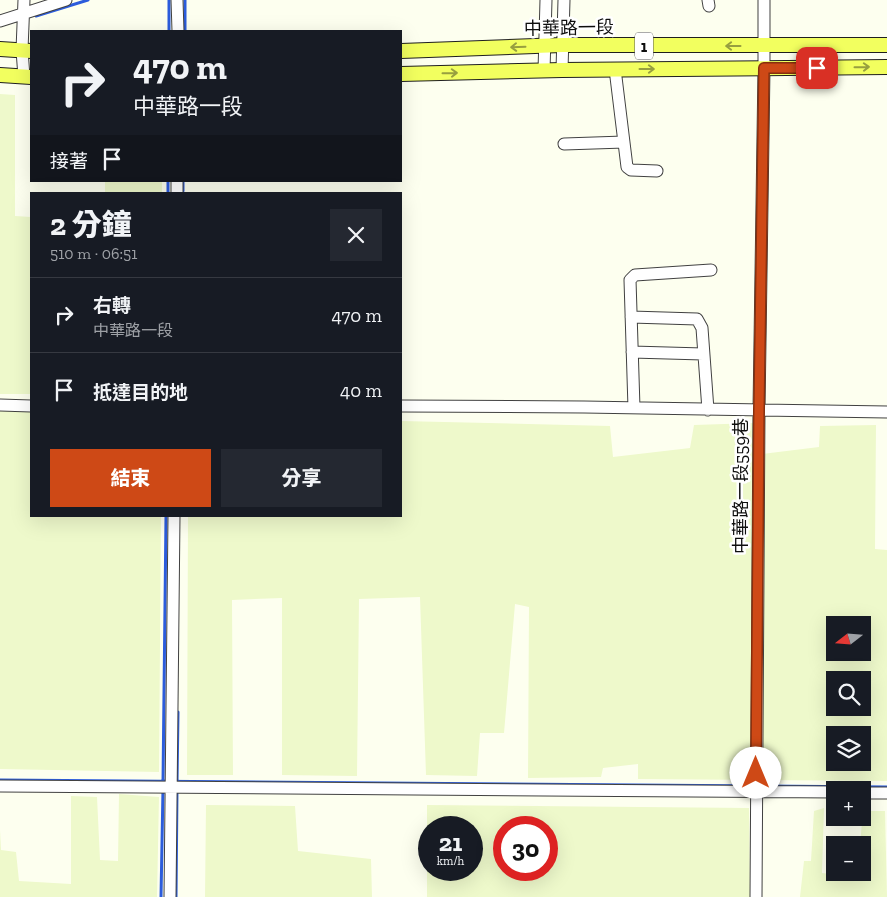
<!DOCTYPE html>
<html lang="zh-TW">
<meta charset="utf-8">
<style>
:root{--surface:#171b24;--page:#242831;--text:#f1f3f6;--muted:#9ea1a6;--line:#363941;--accent:#ce4916}
body{margin:0;font-family:"Zilla Slab","Noto Sans TC",serif;background:var(--page);color:var(--text);height:100vh;display:flex;flex-direction:column;font-size:19px;white-space:nowrap}
*{box-sizing:border-box;margin:0}
p{font-size:16px;color:var(--muted)}
.icon{flex:none;width:28px;height:28px;fill:none;stroke:currentColor;stroke-width:2;stroke-linecap:round;stroke-linejoin:round}
.map{position:relative;flex:1;overflow:hidden}
.side{position:absolute;left:30px;top:192px;width:372px;height:325px;display:flex;flex-direction:column;background:var(--surface);border-radius:0px;box-shadow:0 5px 20px #0002}
.side>*{flex:none}
.hud{position:absolute;left:30px;top:30px;width:372px;height:152px;border-radius:0px;box-shadow:0 5px 20px #0002;background:#171b24;color:var(--text);overflow:hidden}
.needle{width:32px;rotate:253deg}
.fabs{position:absolute;left:826px;top:616px;display:grid;gap:10px}
.fabs a{display:grid;place-items:center;width:45px;height:45px;border-radius:0px;background:var(--surface);box-shadow:0 5px 20px #0002;font-size:25px}
.speed{position:absolute;left:418px;top:816px;display:flex;gap:10px;font-size:25px;font-weight:700;text-align:center}
.speed>*{display:grid;place-content:center;width:65px;height:65px;border-radius:50%;background:var(--surface);box-shadow:0 5px 20px #0002;line-height:1}
.speed small{font-size:12px;font-weight:400}
.speed .limit{border:8px solid #d22;background:#fff;color:#111}
.pin{position:absolute;display:grid;place-items:center;width:42px;height:42px;color:#fff;margin:-21px;border-radius:10px;box-shadow:0 2px 8px #0006}
.me{position:absolute;width:55px;margin:-28px;rotate:0deg;stroke-linejoin:round;filter:drop-shadow(0 0 4px #0008)}
.turn{display:flex;align-items:center;gap:18px;height:105px;padding:0 20px;font-size:22px}
.turn .icon{width:65px;height:65px;stroke-width:2.5}
.turn b{display:block;font-size:35px;line-height:42px}
.then{display:flex;align-items:center;height:48px;padding:0 20px;background:#0003;gap:10px;font-size:19px}
.round{display:grid;place-items:center;flex:none;width:52px;height:52px;border-radius:0px;background:var(--page)}
.summary{display:flex;align-items:center;justify-content:space-between;height:85px;padding:0 20px}
h1{font-size:30px;font-weight:800;line-height:38px}
.button{display:flex;gap:10px;margin-top:auto;padding:10px 20px}
.button a{flex:1;height:58px;border-radius:0px;background:var(--accent);color:#fff;font-size:20px;font-weight:800;line-height:58px;text-align:center}
.button a+a{background:var(--page);color:var(--text)}
ul{padding:0;list-style:none}
li{display:flex;align-items:center;gap:15px;height:75px;padding:0 20px;border-top:1px solid var(--line)}
li div{flex:1}
li b{display:block;font-size:19px}
li em{font-style:normal}
.map>svg:first-child{display:block}
.farmland{fill:#eef9cb;fill-rule:evenodd}
.lines{fill:none;stroke-linecap:round;stroke-linejoin:round}
.stream{stroke:#2c5cdc;stroke-width:3}
.minor-casing{stroke:#414141;stroke-width:13}
.major-casing{stroke:#1f1f1f;stroke-width:16}
.minor{stroke:#fff;stroke-width:11}
.major{stroke:#f2ff5f;stroke-width:14}
.oneway{stroke:#979f3f}
.route-casing{stroke:#862f0e;stroke-width:12}
.route{stroke:#ce4916;stroke-width:9}
.labels{text-anchor:middle;stroke-width:5;stroke-linejoin:round;paint-order:stroke}
.shield{fill:#fff;stroke:#565656;stroke-width:1}
.shield-label{font-size:16px;font-weight:bold;fill:#0e0e0e}
.street-label{font-size:18px;fill:#0e0e0e;stroke:#fff}
</style>
<div class="map">
<svg width="887" height="897" viewBox="0 0 887 897">
<rect width="100%" height="100%" fill="#fdffef"/>
<path class="farmland" d="M0 94 15 95V216L31 217V394H0Z
M105 181H162V194H105Z
M0 411H31V516H161L159 772 0 769Z
M401 421 610 426 613 457 690 448 694 425 755 423 753 455 819 447 820 426 876 425 875 549 887 550V781L638 779V764L603 768 601 777 528 778 529 607 515 604 504 733H480L477 776 426 775 420 597 359 599 357 776 282 775V598L232 600 233 775H187L188 516H401ZM835 625H862V652H835ZM835 680H862V708H835ZM835 735H862V762H835Z
M119 794 159 797 157 897H0V830L1 850 16 852 19 881 71 884V796L97 797 100 860 118 861Z
M206 805 295 806 298 851 371 859 372 897H205Z
M427 805 749 808 750 897H427ZM429 828H471V870H429ZM504 828H546V870H504Z
M824 808 822 873 858 877 859 873 862 872V845H860L863 811H885L887 897H800L804 861H811L814 811Z"/>
<g class="lines">
<path class="stream" d="M36 16 88 0
M169 31V0
M185 31V0
M183 191V181
M168 194V181
M0 780 887 787
M163 783 166 516
M177 783 178 712
M161 897 163 789
M176 897 177 789"/>
<defs>
<path id="minor" d="M24 0 22 50 24 77
M177 0 178 31
M708 0 709 6
M0 21 66 0
M615 69 627 167 631 170 657 171
M562 70 564 0
M544 71 546 0
M564 144 624 142
M177 194V181
M631 317 697 319 702 328 708 410
M632 352 703 354
M0 405 31 406
M401 406 584 407 887 412
M634 408 630 280 635 275 711 270
M0 786 835 792
M862 793H887
M170 897 174 516
M756 897 759 410 764 68V0"/>
<path id="major" d="M0 49 31 51
M401 51 562 45H887
M401 74 562 70 887 67
M0 75 31 77"/>
</defs>
<use href="#minor" class="minor-casing"/>
<use href="#major" class="major-casing"/>
<use href="#minor" class="minor"/>
<use href="#major" class="major"/>
</g>
<defs><path id="oneway-shaft" d="M-6 0H5M1.5-3L5.5 0L1.5 3" fill="none" stroke-width="1.6" stroke-linecap="round" stroke-linejoin="round" transform="scale(1.25)"/></defs>
<g class="oneway">
<use href="#oneway-shaft" transform="translate(733 46) rotate(-180)"/>
<use href="#oneway-shaft" transform="translate(518 47) rotate(178)"/>
<use href="#oneway-shaft" transform="translate(862 67) rotate(-1)"/>
<use href="#oneway-shaft" transform="translate(647 69)"/>
<use href="#oneway-shaft" transform="translate(450 73) rotate(-1)"/>
</g>
<g class="lines">
<defs>
<path id="route" d="M756 773 759 410 764 68H817"/>
</defs>
<use href="#route" class="route-casing"/>
<use href="#route" class="route"/>
</g>
<g class="labels">
<rect class="shield" x="635" y="32.5" width="18" height="27" rx="4"/>
<g class="shield-label">
<text x="644" y="52">1</text>
</g>
<g class="street-label">
<text transform="translate(569 28) rotate(-1)" y="6">中華路一段</text>
<text transform="translate(741 486) rotate(-90)" y="6">中華路一段559巷</text>
</g>
</g>
</svg>
<div class="fabs">
<a><svg class="needle" viewBox="-14 -14 28 28"><path d="M0-13l5 13h-10z" fill="#e53935"/><path d="M0 13l5-13h-10z" fill="#9ea1a6"/></svg></a>
<a><svg class="icon" aria-label="search" viewBox="0 0 24 24"><circle cx="10" cy="10" r="6"/><path d="M15 15l6 6"/></svg></a>
<a><svg class="icon" aria-label="layers" viewBox="0 0 24 24"><path d="M12 4l9 5-9 5-9-5zM3 14l9 5 9-5"/></svg></a>
<a>+</a>
<a>−</a>
</div>
<div class="speed"><div>21<small>km/h</small></div><div class="limit">30</div></div>
<div class="pin" style="left:817px;top:68px;background:#d93025"><svg class="icon" aria-label="arrive" viewBox="0 0 24 24"><path d="M6 21V4h12l-3 4 3 4H6"/></svg></div>
<svg class="me" style="left:756px;top:773px" viewBox="-20 -20 40 40"><circle r="19" fill="#fff"/><path d="M0-13L10 11 0 6-10 11z" fill="#ce4916"/></svg>
<div class="hud">
<div class="turn"><svg class="icon" aria-label="right" viewBox="0 0 24 24"><path d="M7 20v-9h11M14 6l5 5-5 5"/></svg><div><b>470 m</b>中華路一段</div></div>
<div class="then">接著<svg class="icon" aria-label="arrive" viewBox="0 0 24 24"><path d="M6 21V4h12l-3 4 3 4H6"/></svg></div>
</div>
<section class="side">
<div class="summary"><div><h1>2 分鐘</h1><p>510 m · 06:51</p></div><a class="round"><svg class="icon" aria-label="close" viewBox="0 0 24 24"><path d="M6 6l12 12M18 6L6 18"/></svg></a></div>
<ul>
<li><svg class="icon" aria-label="right" viewBox="0 0 24 24"><path d="M7 20v-9h11M14 6l5 5-5 5"/></svg><div><b>右轉</b><p>中華路一段</p></div><em>470 m</em></li>
<li><svg class="icon" aria-label="arrive" viewBox="0 0 24 24"><path d="M6 21V4h12l-3 4 3 4H6"/></svg><div><b>抵達目的地</b></div><em>40 m</em></li>
</ul>
<div class="button"><a>結束</a><a>分享</a></div>
</section>
</div>
